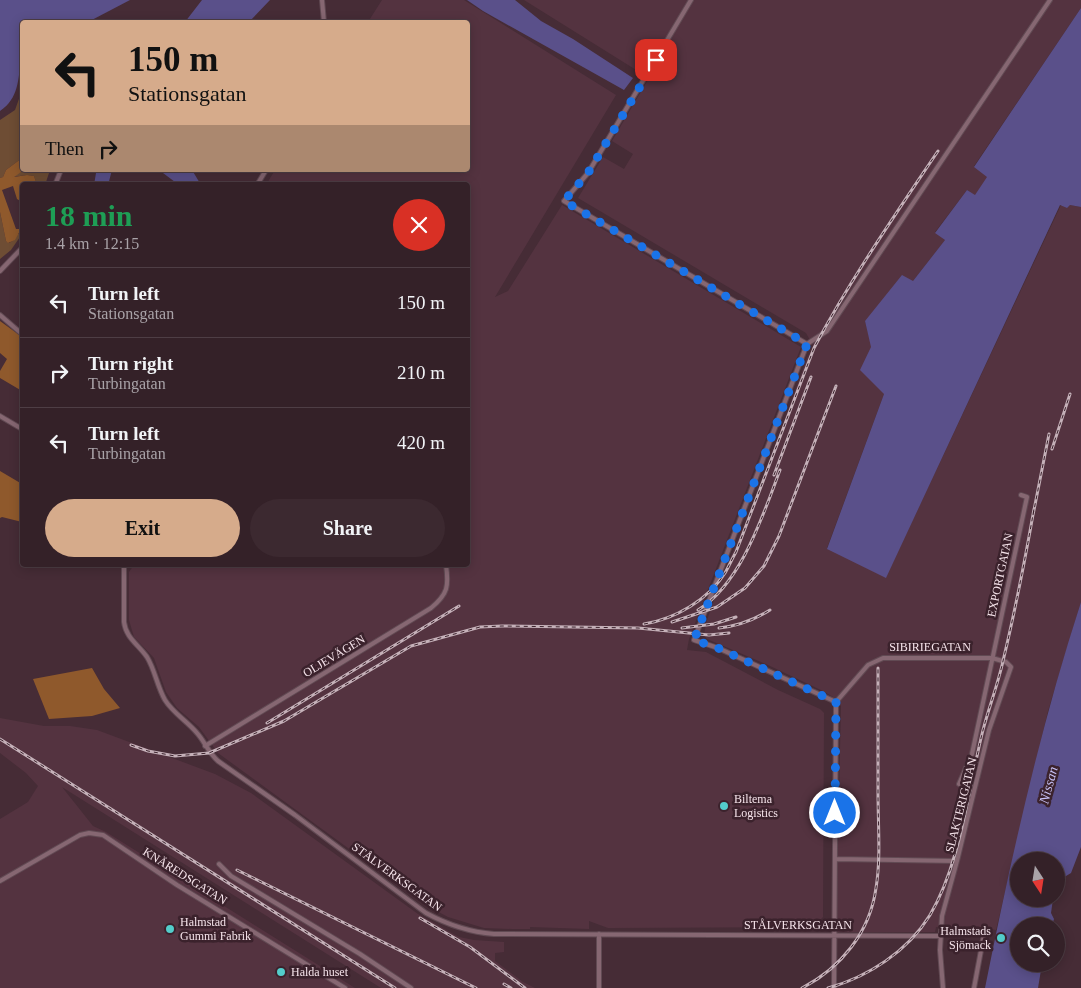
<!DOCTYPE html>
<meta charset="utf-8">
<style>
:root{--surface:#342128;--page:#3c2930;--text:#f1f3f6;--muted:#a9a3a8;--line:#4e3e45;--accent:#d6ab8b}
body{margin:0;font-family:Georgia,serif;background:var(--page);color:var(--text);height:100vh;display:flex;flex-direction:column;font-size:19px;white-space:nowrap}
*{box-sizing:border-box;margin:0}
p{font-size:16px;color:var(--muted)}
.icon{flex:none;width:28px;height:28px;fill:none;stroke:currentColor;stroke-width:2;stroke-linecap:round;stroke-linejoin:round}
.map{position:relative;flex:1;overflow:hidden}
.details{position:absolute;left:20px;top:182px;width:450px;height:385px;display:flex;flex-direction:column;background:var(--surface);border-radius:5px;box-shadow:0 2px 12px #0003,0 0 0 1px var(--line)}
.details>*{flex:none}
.banner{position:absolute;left:20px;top:20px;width:450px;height:152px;border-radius:5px;box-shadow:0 2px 12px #0003,0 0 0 1px var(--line);background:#d6ab8b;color:#111;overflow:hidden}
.needle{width:32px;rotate:168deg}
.fabs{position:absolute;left:1010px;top:852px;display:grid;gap:10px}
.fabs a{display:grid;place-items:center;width:55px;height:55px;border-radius:50%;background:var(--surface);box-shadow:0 2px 12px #0003,0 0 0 1px var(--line);font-size:25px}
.pin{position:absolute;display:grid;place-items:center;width:42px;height:42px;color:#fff;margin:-21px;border-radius:10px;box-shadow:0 2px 8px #0006}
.me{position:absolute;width:55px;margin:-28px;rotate:0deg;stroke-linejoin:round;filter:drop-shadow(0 0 4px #0008)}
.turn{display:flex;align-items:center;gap:18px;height:105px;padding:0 25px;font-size:22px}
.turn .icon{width:65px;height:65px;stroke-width:2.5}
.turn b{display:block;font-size:35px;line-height:42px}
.then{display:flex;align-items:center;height:48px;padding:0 25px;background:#0003;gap:10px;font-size:19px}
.round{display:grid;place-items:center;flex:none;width:52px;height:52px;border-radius:26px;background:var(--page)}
.head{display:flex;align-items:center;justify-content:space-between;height:85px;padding:0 25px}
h1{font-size:30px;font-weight:700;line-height:38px;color:#1e9e55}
.primary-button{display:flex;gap:10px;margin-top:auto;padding:10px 25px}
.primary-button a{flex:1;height:58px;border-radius:30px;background:var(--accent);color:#111;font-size:20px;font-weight:700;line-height:58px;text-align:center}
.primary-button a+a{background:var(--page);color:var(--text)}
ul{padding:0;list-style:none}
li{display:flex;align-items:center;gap:15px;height:70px;padding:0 25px;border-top:1px solid var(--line)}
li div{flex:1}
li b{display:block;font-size:19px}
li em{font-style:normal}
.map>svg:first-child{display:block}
.built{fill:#543340}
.green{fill:#6e4d34}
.forest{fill:#8f592c}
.water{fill:#5a508a}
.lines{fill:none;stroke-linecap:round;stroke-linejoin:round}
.street-casing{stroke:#614a53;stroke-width:6}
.street{stroke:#866772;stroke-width:4}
.rail-casing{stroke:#c5b1b9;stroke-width:3}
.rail{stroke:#3b222c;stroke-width:1;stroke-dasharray:4;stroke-linecap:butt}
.route{stroke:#1a73e8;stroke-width:9;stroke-dasharray:0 16.2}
.poi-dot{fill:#53cdcb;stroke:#3b222c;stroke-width:2}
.labels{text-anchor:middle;stroke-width:5;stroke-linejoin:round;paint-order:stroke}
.street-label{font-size:12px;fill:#f6e4eb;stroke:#3b222c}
.poi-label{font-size:12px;fill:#f6e4eb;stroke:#3b222c;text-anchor:start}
.water-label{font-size:14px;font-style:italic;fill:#c6c0f4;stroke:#3b222c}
</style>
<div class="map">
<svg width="1081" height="988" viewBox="0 0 1081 988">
<rect width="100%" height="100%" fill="#462c36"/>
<path class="built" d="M382 0H464L616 95 495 297 508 291 562 205 801 347 689 639 687 650 706 652 778 690 820 709 824 713 823 917 813 927 608 928 589 921V929L530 927V929H513L484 928 448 917 431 908 415 897 218 753 199 727 177 708 166 692 154 658 134 637 129 620V572L134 565H468V185H266L275 170H468V22H368Z
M524 0H1081V8L974 166 988 177 975 196 967 190 935 232 945 240 913 281 865 321 884 394 827 548 886 577 1061 205 1067 208 1070 205 1081 207V602L1048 711 996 930 975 926 936 927 935 932H836L841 706 833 697 823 691 768 665 707 639 704 635 706 623 721 580 758 493 807 358 814 347 806 333 578 198 603 157 624 169 633 154 612 141 649 78Z
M0 718 44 726H70L97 730 215 774 251 793 418 914 459 937 474 940 504 942V952L495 953V961L523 982 535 988H381L62 787 93 826 106 832 355 988H0V819L28 802 38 786 26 773 0 753Z"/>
<path class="green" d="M20 96 22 97V158L6 170 3 177 0 178V120L15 110Z
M24 170H50L45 185H37L34 176 27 175 12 177Z
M0 212 6 241 9 243 14 240 15 234H22L11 250 0 259Z"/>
<path class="forest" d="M22 158V170H24L14 177 27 175 34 176 37 185H22V202L17 199 13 186 2 190 16 229H21L15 240 8 243 6 241 0 212V178L3 177 6 170Z
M0 321 22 337V391L0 378V371L7 359 0 353Z
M0 471 22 484V522L2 517 0 518Z
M92 668 104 689 120 708 92 716 49 719 33 679Z"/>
<path class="water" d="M0 0H130L88 22H22V57L21 59C18 80 19 98 0 111Z
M202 0H270L249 22H185Z
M467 0H515L541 21 573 39 633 78 624 90 483 11Z
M1081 8V207L1070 205 1067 208 1060 205 886 578 827 549 884 394 860 370 871 347 865 321 902 275 913 281 945 240 935 233 967 190 975 195 987 177 974 167Z
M99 170H112L108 185H94L96 173Z
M159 170H192L201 185H179Z
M1081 602V847L1071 873 1061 879 1056 885V861H1019V899H1053L1051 913 1054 919 1052 926H1019V964H1042L1038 988H985C1011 858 1040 728 1081 602Z"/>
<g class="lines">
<defs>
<path id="street" d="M322 0 324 22
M691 0 588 173 564 201 807 344 694 640 718 648 836 702
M55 185 61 170
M257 185 266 170
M0 271 22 248
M0 315 22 334
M807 344 827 331 1050 0
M0 416 22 429
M124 565V622C126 638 138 644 147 657 155 670 157 686 165 700 173 713 187 721 197 733 205 742 208 752 218 761L295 815 426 913C448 925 468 932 494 934L940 936
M836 702 868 665 883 658H992L1006 662 1011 667 989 730 957 861 942 916 940 950 943 988
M205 746 431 608C448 594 449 586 446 565
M959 784 972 754 1027 497 1021 495
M836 859 957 861
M219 864 231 876 360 954 411 988
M0 881 80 835 89 833 103 835 177 885 345 988
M599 934V988
M834 988 836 702
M974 988 985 929"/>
</defs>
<use href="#street" class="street-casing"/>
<use href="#street" class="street"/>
<defs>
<path id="rail" d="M1052 449 1070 394
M774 475 811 377
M1033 515 1049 434
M698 610C741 584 763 515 780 470
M672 622 717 607 745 588 764 566 779 536 836 386
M644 624C675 619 708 600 725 573 729 566 732 559 736 552L814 348C850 280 895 215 938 151
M682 628 714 624 736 617
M719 628C738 626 754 620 770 610
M267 723 459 606
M0 739 395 988
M131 745 148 751 175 756 209 753 284 721 411 646 480 627 502 626 638 628 709 635 729 633
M237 870 476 988
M420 918 470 947 525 988
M504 984 511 988
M802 988C841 968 870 932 876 888 881 858 878 825 878 793 878 752 878 710 878 668
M828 988C868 977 908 951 930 915 961 863 968 789 983 730 989 707 998 684 1003 661 1015 611 1025 560 1034 509"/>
</defs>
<use href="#rail" class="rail-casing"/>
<use href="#rail" class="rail"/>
</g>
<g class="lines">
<path class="route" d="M656 60 588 173 564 201 807 344 694 640 718 648 836 702 835 813"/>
</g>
<g class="poi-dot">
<circle cx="724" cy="806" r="5"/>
<circle cx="170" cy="929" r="5"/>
<circle cx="1001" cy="938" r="5"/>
<circle cx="281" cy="972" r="5"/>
</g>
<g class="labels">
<g class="street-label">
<text transform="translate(1000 575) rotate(-78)" y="4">EXPORTGATAN</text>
<text x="930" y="651">SIBIRIEGATAN</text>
<text transform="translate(334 656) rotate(-31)" y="4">OLJEVÄGEN</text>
<text transform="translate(961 805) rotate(-76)" y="4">SLAKTERIGATAN</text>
<text transform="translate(185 876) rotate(32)" y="4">KNÄREDSGATAN</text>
<text transform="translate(397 877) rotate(36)" y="4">STÅLVERKSGATAN</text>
<text x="798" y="929">STÅLVERKSGATAN</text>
</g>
<g class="poi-label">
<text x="734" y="803">Biltema<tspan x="734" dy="14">Logistics</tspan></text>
<text x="180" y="926">Halmstad<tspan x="180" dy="14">Gummi Fabrik</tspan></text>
<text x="991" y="935" text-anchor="end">Halmstads<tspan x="991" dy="14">Sjömack</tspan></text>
<text x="291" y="976">Halda huset</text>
</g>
<g class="water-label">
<text transform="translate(1048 785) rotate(-75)" y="5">Nissan</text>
</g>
</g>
</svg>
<div class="fabs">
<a><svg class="needle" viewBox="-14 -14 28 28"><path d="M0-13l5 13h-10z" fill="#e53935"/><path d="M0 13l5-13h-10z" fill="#a9a3a8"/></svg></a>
<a><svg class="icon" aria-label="search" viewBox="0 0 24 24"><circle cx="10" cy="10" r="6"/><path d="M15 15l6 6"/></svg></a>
</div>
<div class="pin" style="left:656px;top:60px;background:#d93025"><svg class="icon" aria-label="arrive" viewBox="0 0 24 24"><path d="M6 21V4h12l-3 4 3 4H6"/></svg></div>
<svg class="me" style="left:835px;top:813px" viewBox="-20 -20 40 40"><circle r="17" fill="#1a73e8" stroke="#fff" stroke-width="3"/><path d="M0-11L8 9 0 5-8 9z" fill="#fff"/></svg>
<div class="banner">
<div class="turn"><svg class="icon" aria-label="left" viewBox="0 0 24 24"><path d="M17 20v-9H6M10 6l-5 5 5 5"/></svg><div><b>150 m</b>Stationsgatan</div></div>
<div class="then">Then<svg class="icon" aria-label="right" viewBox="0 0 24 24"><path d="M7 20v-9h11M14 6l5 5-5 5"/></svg></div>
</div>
<section class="details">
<div class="head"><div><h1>18 min</h1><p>1.4 km · 12:15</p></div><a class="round" style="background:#d93025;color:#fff"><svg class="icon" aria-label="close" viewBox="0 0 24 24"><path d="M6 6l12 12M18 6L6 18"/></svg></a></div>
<ul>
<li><svg class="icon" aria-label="left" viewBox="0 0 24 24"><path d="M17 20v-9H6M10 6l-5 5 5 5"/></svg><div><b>Turn left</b><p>Stationsgatan</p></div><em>150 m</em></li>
<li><svg class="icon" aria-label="right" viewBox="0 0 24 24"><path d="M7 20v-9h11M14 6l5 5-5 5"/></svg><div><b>Turn right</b><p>Turbingatan</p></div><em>210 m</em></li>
<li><svg class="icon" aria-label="left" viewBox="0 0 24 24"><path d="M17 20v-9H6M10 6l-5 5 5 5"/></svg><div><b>Turn left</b><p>Turbingatan</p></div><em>420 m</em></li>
</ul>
<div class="primary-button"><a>Exit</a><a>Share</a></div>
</section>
</div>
